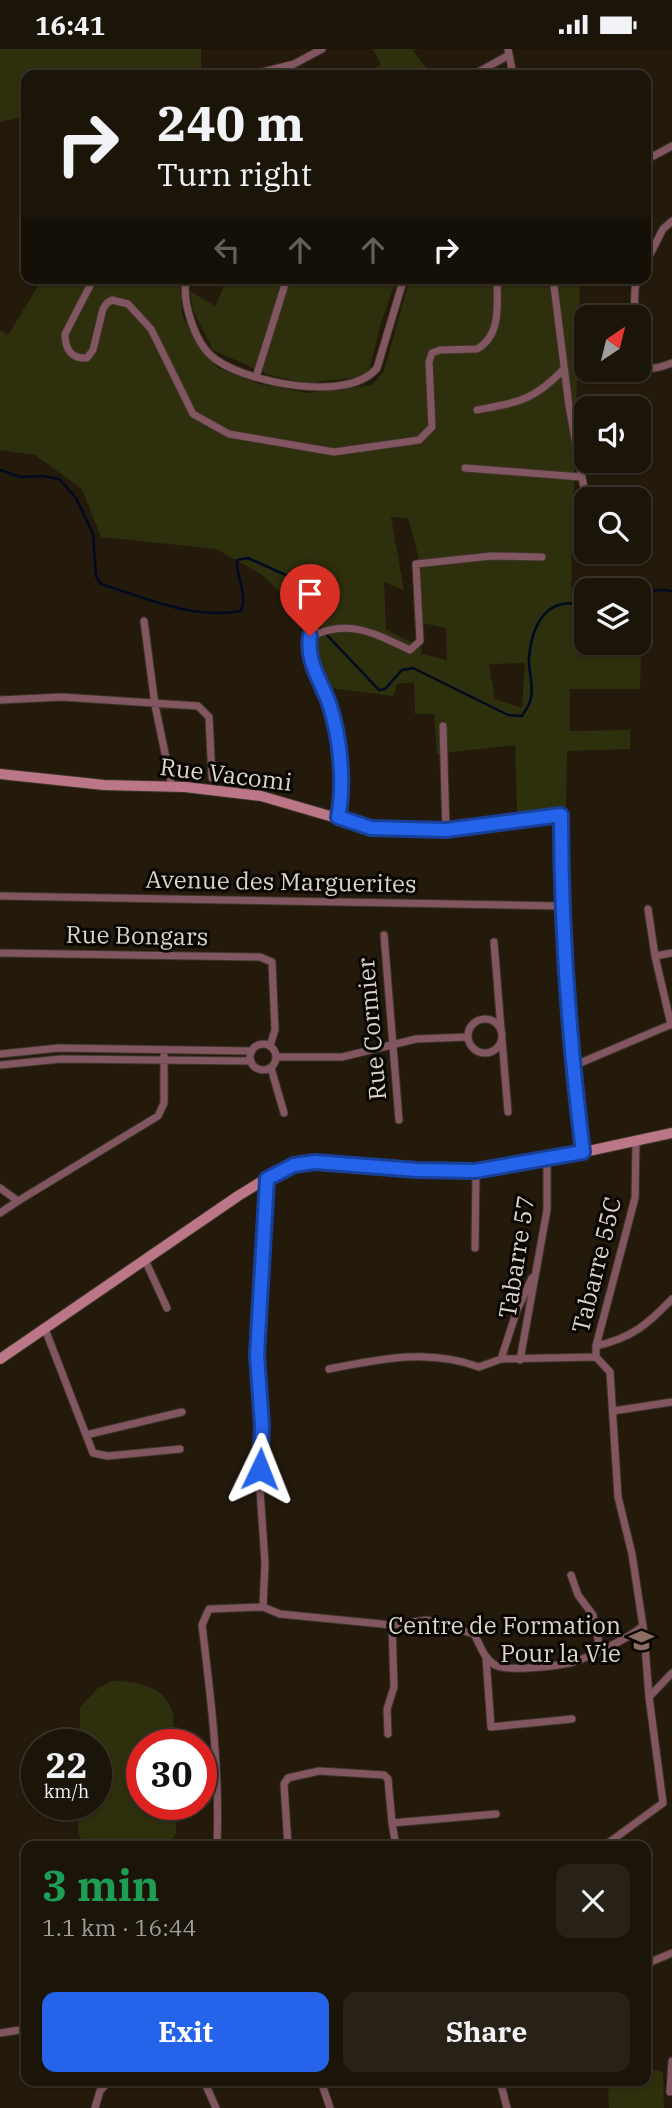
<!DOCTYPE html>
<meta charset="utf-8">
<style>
:root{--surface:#1a1409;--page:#272117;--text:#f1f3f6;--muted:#9f9e9c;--line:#38332a;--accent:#2563eb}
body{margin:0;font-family:"IBM Plex Serif",serif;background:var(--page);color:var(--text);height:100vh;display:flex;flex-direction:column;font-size:26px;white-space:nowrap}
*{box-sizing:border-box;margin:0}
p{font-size:23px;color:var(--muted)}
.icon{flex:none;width:38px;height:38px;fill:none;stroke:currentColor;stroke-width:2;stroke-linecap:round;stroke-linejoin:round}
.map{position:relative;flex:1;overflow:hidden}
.drawer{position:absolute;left:21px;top:1792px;width:630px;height:245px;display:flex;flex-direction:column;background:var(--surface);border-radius:14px;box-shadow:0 2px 5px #0004,0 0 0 2px var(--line)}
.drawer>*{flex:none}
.hud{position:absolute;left:21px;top:21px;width:630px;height:214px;border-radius:14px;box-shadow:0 2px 5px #0004,0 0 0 2px var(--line);background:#1a1409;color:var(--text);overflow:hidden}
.needle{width:46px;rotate:35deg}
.fabs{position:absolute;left:574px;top:256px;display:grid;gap:14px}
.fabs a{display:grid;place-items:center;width:77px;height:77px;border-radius:14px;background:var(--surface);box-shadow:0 2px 5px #0004,0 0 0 2px var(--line);font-size:35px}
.speed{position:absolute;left:21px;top:1680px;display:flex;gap:14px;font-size:35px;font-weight:700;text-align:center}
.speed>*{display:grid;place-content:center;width:91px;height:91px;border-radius:50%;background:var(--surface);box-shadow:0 2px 5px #0004,0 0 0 2px var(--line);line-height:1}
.speed small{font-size:18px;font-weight:400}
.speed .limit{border:10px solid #d22;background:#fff;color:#111}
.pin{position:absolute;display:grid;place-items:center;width:60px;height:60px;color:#fff;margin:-72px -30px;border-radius:50% 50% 50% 0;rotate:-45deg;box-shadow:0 0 7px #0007}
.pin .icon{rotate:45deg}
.me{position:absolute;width:77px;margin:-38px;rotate:2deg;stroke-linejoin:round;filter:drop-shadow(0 0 5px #0008)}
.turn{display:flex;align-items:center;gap:24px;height:147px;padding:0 21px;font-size:32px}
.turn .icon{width:91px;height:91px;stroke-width:2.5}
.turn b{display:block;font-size:49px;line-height:60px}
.lanes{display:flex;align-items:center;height:66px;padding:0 21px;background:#0003;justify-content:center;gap:35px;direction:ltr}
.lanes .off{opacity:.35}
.round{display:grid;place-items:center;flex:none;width:74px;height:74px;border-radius:14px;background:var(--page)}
.head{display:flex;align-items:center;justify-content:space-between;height:119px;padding:0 21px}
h1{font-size:42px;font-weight:800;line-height:52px;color:#1e9e55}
.cta{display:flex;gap:14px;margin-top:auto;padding:14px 21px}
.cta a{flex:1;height:80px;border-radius:14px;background:var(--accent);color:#fff;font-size:28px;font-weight:800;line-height:80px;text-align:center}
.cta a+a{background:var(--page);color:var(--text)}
.status{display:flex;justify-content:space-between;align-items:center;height:49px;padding:0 35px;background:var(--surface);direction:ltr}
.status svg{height:19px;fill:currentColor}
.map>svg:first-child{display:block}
.green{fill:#2e2f0d;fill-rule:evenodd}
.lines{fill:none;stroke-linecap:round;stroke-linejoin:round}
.stream{stroke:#000a20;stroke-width:2.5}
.street-casing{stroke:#3d3427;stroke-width:9}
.secondary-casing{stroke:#3d3427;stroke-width:12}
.street{stroke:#815660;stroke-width:7}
.secondary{stroke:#bb7787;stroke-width:10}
.route-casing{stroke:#184099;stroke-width:18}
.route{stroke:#2563eb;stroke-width:12}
.labels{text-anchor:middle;stroke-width:6;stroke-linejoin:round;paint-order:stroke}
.street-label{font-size:24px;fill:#dad4cb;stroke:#090602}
.poi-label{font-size:24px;fill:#dad4cb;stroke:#090602;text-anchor:end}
</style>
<div class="status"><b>16:41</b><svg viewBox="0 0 49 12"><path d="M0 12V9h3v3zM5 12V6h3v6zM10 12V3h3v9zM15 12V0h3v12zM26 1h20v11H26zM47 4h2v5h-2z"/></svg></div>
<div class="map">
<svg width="672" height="2059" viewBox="0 0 672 2059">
<rect width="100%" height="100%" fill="#231a0c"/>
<path class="green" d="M0 0H201V21L165 20 160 26H26V67L0 73Z
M373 0H416L413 2 432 26H361L381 16Z
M43 229H180L182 266 201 301 218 319 259 335 308 344 372 336 384 322 410 229H580L571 535 575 594 641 605 640 640H570V682L630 681V700L567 702 566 759 517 763 515 696 437 705 434 665H415L414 633 397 635 393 647 329 639 315 609 314 590 305 565 261 525 216 500 101 488 82 440 35 406 0 401V281L8 286ZM391 468 408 469 420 514 422 574 446 579 447 611 421 605 422 598 386 581 384 533 404 541ZM525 614 522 659 495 650 489 615Z
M228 229H397L381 274 369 322 362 328 306 334 269 326 213 301 193 261 190 242 215 257Z
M112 1632C135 1632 164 1636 172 1662 175 1672 173 1686 173 1696H142V1755H175L176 1784 168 1797H83L78 1782 79 1755H96V1696H80V1658L98 1639Z
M646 2019 663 2023 664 2059H609L608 2032H646Z"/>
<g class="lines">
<path class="stream" d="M0 421 20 428 42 427 59 430 76 449 93 485 96 527 101 535C146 549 193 571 241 562 248 545 236 529 237 511L248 509 290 528 302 561 321 580
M639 550C646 540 660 540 672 542
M326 585 379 641 385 640 402 621 413 619 508 666 522 667C525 662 529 657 530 652 535 639 528 622 529 609 532 574 548 545 586 557"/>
<defs>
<path id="street" d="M508 0 513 26
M251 26 294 15 322 0
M473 26 509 6
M646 111 672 97
M646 213 663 180 672 172
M94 229 65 285C65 300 71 310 87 309L93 301 103 260 107 254 112 251 128 255 151 280 193 365 229 385 334 403 419 391 432 378 429 313 432 304 440 301 477 300C502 286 497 254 497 229
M186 229C182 254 195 298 218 312 251 334 349 354 377 319L404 229
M553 229 569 357 586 450
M634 268 635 239 639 229
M639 310C649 324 658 319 672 314
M256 328 287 229
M477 361C519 353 533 352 564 320
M465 419 581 428
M144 572 155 656 172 738
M0 651 62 648 198 657 209 668 212 729
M443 677 446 781
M338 768C345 735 340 687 329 654 321 632 306 612 310 588 348 569 374 584 410 601L420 592 416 515 491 507 542 508
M0 847 561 857
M648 860 655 907 671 976
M384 886 399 1071
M494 893 501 980
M0 904 260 908 272 913 275 981 270 997
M655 907 672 904
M468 987a17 17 0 1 1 34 0a17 17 0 1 1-34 0Z
M502 991 508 1063
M250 1008a13 13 0 1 1 26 0a13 13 0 1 1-26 0Z
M0 1005 59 999 252 1002
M276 1008H342L416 990 468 988
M0 1016 61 1010 251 1012
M573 1017 672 975
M271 1019 284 1064
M0 1139 18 1152 158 1067 164 1054V1002
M0 1164 18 1152
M475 1199 476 1122
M145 1211 167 1259
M45 1280 93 1404 108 1407 180 1400
M596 1297C632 1289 648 1275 672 1250
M596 1308 610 1323 618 1448 632 1505 644 1584 649 1648 663 1754
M596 1308V1297L635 1149 636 1092
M501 1310 517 1261 532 1229
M520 1311 547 1161V1111
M329 1320C379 1310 429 1299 479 1318L501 1310 596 1308
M613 1362 672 1353
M86 1386 182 1363
M571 1526 578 1546 593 1566 600 1600
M263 1558 265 1514 260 1441 262 1377 257 1305 267 1131
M486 1609 491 1678 572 1670
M649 1648 672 1624
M388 1685 387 1660 394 1638 392 1576
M217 1797C220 1722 211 1650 202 1576L209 1560 263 1558 280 1565 392 1576 427 1571 474 1585C480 1595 483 1609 495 1616 507 1623 555 1617 570 1614 589 1609 629 1589 643 1577
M288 1797 284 1735 288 1729 319 1722 384 1726 388 1730 392 1774
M396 1797 392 1774 496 1765
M604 1797 663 1754
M646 1915 672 1904
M0 1984 26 1980
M204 2032 216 2059
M273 2032H274
M321 2032 330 2059
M500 2032 507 2059
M670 2043 672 2012
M95 2059 100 2042 109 2032"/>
<path id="secondary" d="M0 725 104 736 185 738 261 747 371 779 446 781 561 766C562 879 570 991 583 1103
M0 1310 238 1147 277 1123 294 1116 335 1113 417 1121 476 1122 547 1111 672 1084"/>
</defs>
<use href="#street" class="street-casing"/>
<use href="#secondary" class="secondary-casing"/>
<use href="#street" class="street"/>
<use href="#secondary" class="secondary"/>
</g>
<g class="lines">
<defs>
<path id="route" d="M260 1420 262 1377 257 1306 267 1130 294 1116 315 1113 417 1121 475 1122 583 1103C569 991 561 879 561 766L446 781 371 779 338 768C345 734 340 687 329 654 321 632 306 612 310 587"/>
</defs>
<use href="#route" class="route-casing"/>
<use href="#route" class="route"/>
</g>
<defs>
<symbol id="university-bare" viewBox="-9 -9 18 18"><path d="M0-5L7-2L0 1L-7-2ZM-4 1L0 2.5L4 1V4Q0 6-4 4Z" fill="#8d6e63" stroke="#090602" stroke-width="2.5" paint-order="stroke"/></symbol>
</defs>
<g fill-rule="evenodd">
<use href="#university-bare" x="624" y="1574" width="35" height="35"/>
</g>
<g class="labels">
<g class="street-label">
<text transform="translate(226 726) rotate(7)" y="8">Rue Vacomi</text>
<text transform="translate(281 833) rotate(1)" y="8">Avenue des Marguerites</text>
<text transform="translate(137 887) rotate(1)" y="8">Rue Bongars</text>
<text transform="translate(372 980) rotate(-95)" y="8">Rue Cormier</text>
<text transform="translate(517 1208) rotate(-81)" y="8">Tabarre 57</text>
<text transform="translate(597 1216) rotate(-76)" y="8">Tabarre 55C</text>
</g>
<g class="poi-label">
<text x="621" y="1585">Centre de Formation<tspan x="621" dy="28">Pour la Vie</tspan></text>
</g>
</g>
</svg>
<div class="fabs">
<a><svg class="needle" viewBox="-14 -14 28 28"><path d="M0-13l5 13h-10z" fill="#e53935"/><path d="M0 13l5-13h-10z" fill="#9f9e9c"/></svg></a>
<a><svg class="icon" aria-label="sound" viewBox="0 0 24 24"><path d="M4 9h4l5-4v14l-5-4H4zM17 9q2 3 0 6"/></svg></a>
<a><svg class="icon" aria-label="search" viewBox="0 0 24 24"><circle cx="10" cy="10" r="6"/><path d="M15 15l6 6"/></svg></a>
<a><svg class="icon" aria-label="layers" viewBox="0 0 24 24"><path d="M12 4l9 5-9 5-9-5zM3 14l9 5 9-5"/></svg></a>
</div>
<div class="speed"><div>22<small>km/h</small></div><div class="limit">30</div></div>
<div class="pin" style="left:310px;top:587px;background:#d93025"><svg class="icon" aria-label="arrive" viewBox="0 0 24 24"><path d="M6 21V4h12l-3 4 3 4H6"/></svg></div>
<svg class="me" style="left:260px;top:1420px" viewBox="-20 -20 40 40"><path d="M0-17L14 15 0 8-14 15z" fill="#2563eb" stroke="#fff" stroke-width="4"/></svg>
<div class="hud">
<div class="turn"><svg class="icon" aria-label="right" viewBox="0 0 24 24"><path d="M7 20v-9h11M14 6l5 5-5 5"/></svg><div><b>240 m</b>Turn right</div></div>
<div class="lanes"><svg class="icon off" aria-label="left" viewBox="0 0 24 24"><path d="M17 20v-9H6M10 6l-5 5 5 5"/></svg><svg class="icon off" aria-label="ahead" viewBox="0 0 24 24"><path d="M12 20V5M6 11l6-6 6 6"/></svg><svg class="icon off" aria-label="ahead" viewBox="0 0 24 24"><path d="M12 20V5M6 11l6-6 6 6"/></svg><svg class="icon" aria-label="right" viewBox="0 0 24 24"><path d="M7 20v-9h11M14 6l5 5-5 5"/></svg></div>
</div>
<section class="drawer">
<div class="head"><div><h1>3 min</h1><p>1.1 km · 16:44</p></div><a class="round"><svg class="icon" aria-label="close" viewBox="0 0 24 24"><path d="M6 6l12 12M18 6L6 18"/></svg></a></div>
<div class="cta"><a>Exit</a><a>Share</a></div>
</section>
</div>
